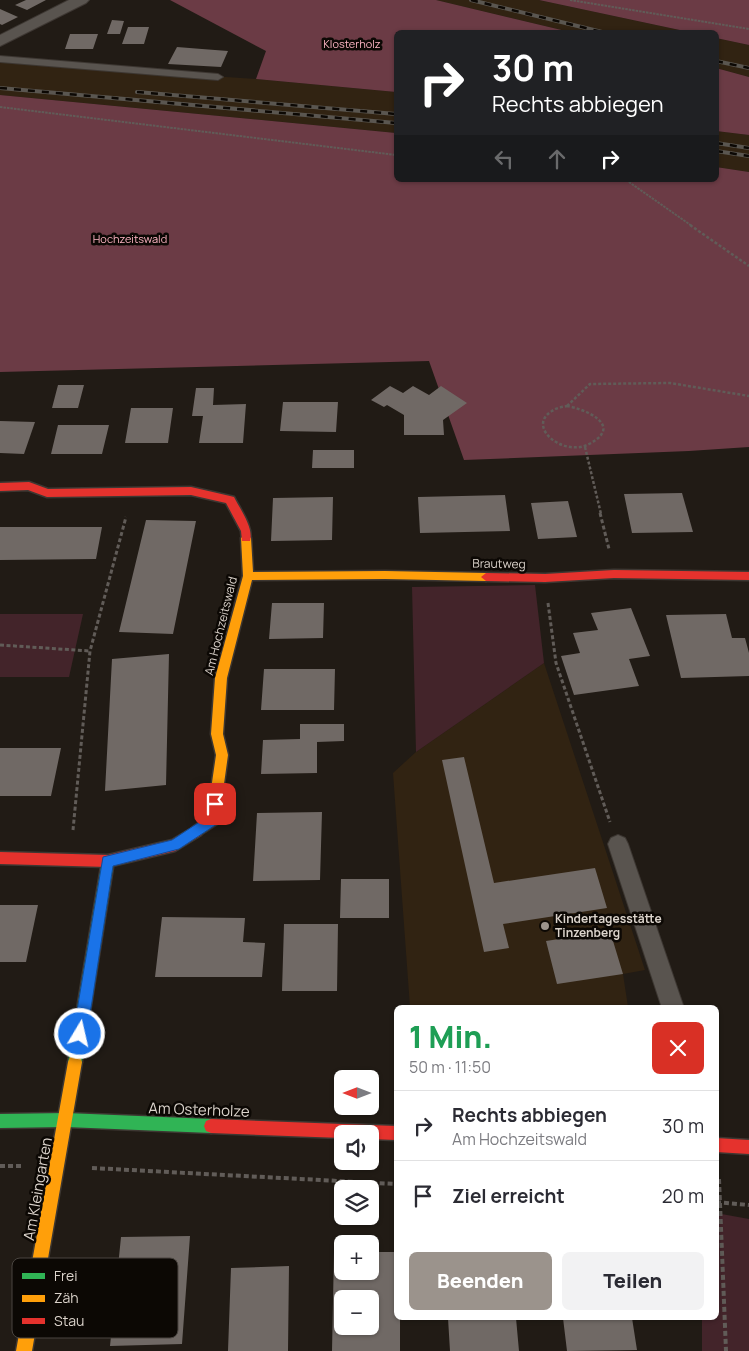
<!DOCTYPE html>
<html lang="de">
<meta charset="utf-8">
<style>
:root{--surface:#fff;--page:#f2f2f3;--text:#2b2b33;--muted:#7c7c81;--line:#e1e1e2;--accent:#9b938c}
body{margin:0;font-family:Manrope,sans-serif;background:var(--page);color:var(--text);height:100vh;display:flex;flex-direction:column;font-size:19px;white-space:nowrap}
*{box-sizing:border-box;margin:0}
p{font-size:16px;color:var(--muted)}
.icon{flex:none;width:28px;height:28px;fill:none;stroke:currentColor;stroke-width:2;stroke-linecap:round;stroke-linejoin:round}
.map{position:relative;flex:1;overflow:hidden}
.panel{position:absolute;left:394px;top:1005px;width:325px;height:315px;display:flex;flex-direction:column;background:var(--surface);border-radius:8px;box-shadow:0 1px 4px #0004}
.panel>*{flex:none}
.banner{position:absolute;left:394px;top:30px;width:325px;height:152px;border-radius:8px;box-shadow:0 1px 4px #0004;background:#202124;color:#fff;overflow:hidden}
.needle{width:32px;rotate:270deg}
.controls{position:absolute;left:334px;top:1070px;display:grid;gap:10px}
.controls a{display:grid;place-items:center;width:45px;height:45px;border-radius:8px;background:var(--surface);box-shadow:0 1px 4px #0004;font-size:25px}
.pin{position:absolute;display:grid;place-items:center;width:42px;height:42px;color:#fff;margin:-21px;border-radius:10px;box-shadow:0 2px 8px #0006}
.me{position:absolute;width:55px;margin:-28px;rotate:9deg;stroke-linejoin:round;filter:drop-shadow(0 0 4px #0008)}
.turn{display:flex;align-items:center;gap:18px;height:105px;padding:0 15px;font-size:22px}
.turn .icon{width:65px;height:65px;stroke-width:2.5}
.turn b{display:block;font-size:35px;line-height:42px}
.lanes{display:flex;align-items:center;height:48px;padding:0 15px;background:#0003;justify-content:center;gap:25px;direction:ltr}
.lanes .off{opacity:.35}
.round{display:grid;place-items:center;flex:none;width:52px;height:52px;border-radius:8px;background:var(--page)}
.summary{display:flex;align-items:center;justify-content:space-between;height:85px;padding:0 15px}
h1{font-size:30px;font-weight:800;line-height:38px;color:#1e9e55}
.primary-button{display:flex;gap:10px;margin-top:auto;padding:10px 15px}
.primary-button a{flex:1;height:58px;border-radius:8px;background:var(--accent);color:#fff;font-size:20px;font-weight:800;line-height:58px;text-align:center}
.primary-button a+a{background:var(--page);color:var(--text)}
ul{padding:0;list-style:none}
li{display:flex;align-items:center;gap:15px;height:70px;padding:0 15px;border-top:1px solid var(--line)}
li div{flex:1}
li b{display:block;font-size:19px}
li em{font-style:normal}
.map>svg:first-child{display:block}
.built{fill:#312312}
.green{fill:#43242a}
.forest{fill:#6b3b45}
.building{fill:#706965;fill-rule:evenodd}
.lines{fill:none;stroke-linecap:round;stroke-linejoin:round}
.lane-casing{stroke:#3d3732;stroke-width:2}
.street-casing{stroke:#3d3732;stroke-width:2}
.fast-casing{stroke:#3d3732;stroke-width:3}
.slow-casing{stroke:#3d3732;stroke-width:3}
.jam-casing{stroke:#3d3732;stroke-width:3}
.path-far3{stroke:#615c58;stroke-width:2;stroke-dasharray:2.5 1;stroke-linecap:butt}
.path-far2{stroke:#615c58;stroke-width:2.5;stroke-dasharray:3 2;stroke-linecap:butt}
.path-far1{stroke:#615c58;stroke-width:3;stroke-dasharray:4 2.5;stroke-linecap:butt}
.path{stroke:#615c58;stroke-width:4;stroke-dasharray:5 3;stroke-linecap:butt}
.lane{fill:#59544f;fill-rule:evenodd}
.street{fill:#59544f;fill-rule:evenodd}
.fast{fill:#30b455;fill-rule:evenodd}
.slow{fill:#ff9f0a;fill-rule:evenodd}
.jam{fill:#e5322d;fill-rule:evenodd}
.rail-casing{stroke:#5a5650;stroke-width:4}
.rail{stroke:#0c0804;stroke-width:2.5;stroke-dasharray:7;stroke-linecap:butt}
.route{fill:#1a73e8;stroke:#114b97}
.poi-dot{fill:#9b938c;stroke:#0c0804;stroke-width:2}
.labels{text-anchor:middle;stroke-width:5;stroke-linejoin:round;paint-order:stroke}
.far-park-label{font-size:11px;fill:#feb5c4;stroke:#0c0804}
.street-label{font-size:12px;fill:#dcd4cc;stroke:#0c0804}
.poi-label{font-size:12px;font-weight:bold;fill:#dcd4cc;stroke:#0c0804;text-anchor:start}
.near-street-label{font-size:15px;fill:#dcd4cc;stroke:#0c0804}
.key{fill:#0c0804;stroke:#4a4540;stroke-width:1}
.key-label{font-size:14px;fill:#dcd4cc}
</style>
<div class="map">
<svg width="749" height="1351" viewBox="0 0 749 1351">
<rect width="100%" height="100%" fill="#211b15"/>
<path class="built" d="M436 0H539L689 32H570Z
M716 38 749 45V77L716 68Z
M0 62 256 79 396 92V133L0 95Z
M716 131 749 135V172L716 167Z
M544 663 645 970 623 974 628 1007H410L393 773 416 752Z"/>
<path class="green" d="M535 585 544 663 416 752 412 587Z
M0 614H83L69 677H0Z
M716 1213 749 1219V1351H702V1318H716Z"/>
<path class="forest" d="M170 0H436L570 32H396V92L256 79 266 51Z
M539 0H749V45L716 38V32H689Z
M716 68 749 77V135L716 131Z
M0 95 396 133V180H716V167L749 172V447L689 451 464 460 429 361 0 372Z"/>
<path class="building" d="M26 0H46L27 10 15 5Z
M0 9 18 17 2 25 0 24Z
M112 20 124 21 120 34H107Z
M128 27H149L144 44H122Z
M70 34H98L93 49H65Z
M177 47 202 49 228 51 221 67 168 64Z
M58 385H84L78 408H52Z
M390 386 403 393 413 386 429 395 441 386 467 403 443 420 444 435H404V415L387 405 384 407 371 400Z
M196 388H214L213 405 246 404 243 443H199L203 416H192Z
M283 402H338L336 432 280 431Z
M131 408H173L168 443H125Z
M0 421 35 422 24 454 0 453Z
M58 425H109L102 454H51Z
M313 450H354V468H312Z
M682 493 693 532 632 533 624 494Z
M505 495 510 531 420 533 418 497Z
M333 497 332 540 271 541 273 498Z
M568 501 577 537 538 539 531 503Z
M146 520 196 521 173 634 119 632Z
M0 527H102L96 559 0 560Z
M272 603H324L323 638 269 639Z
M631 608 650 656 629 659 639 686 574 695 561 656 580 653 573 633 598 630 591 613Z
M726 614 732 638H745L749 653V676L681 678 666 615Z
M169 654 166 785 105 791 112 659Z
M264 669H335L334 710H261Z
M300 724H344V741L317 742V773L261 774 263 740 300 739Z
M0 748H61L51 796H0Z
M464 757 494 883 595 868 607 908 503 924 509 948 484 952 442 760Z
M322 812 320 880 253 881 257 813Z
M341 879H389V918H340Z
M0 905H38L26 962H0Z
M162 917 245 918 243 942 265 943 262 977H155Z
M284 924H338L337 991H282Z
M610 931 623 974 557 984 546 941Z
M190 1236 182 1344 110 1346 121 1237Z
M334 1252H342V1271H370V1252H396V1318H400V1351H332ZM342 1299H370V1326H342Z
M289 1266 288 1351H228L231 1268Z
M448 1318H516L519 1351H450Z
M563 1318H632L637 1350 567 1351Z"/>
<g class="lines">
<defs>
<path id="lane" d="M0 56 218 74 223 77 218 80 0 62Z
M618 835 625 838 628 844 684 1008H662L608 844 611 838Z"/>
<path id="street" d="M69 0H89L86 3 0 46V35Z"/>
<path id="fast" d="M108 855 112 857 114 861 82 1062 80 1067 75 1069 70 1067 68 1062 102 861 104 857Z
M66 1113 211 1119 216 1121 218 1126 216 1131 211 1133 66 1127 0 1128V1114Z"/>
<path id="slow" d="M246 534 251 538 253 572 385 571 486 573 491 577 486 581 385 579 252 580 227 678 223 734 228 755 219 820 217 824 197 837 193 835 191 831 193 827 207 817 216 755 211 734 215 678 243 576 241 538Z
M75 1055 80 1057 82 1062 32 1351H16L68 1062 70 1057Z"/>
<path id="jam" d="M29 482 48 489 191 487 230 496 234 497C240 509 254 528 250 541H242L241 531 226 503 191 495 47 497 28 490 0 491V483Z
M614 570 749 572V580L614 578 545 582 486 581 481 577 486 573 545 574Z
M197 825 201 827 203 831 201 835 175 851 108 867 0 864V852L108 855 172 840Z
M211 1119 396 1126V1140L370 1139V1134H342V1138L211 1133 206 1131 204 1126 206 1121Z
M716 1138 749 1140V1154L716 1152Z"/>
</defs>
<use href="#lane" class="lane-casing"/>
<use href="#street" class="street-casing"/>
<use href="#fast" class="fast-casing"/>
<use href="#slow" class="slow-casing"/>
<use href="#jam" class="jam-casing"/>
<path class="path-far3" d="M570 0 749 29
M0 107 396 155
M626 180 692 226"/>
<path class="path-far2" d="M690 225 749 266
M567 406 590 384 670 383 749 396
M567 406C585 409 623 425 591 443 565 459 525 427 552 411 556 408 562 407 567 406Z
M585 447 601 514"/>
<path class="path-far1" d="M600 513 609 549
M548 603 556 663 610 822
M0 645 90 651
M73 830 90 651 126 517"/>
<path class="path" d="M0 1166H24
M92 1168 396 1184
M719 1179 726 1351
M716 1202 749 1205"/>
<use href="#lane" class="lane"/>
<use href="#street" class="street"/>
<use href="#fast" class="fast"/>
<use href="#slow" class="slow"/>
<use href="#jam" class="jam"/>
<defs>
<path id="rail" d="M471 0 602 32
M716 61 749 68
M0 88 396 123
M137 92 396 114
M716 143 749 148
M716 151 749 156"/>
</defs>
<use href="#rail" class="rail-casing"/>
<use href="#rail" class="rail"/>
</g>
<path class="route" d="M215 798 219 800 221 804 217 824 179 849 113 866 87 1034 85 1039 80 1041 75 1039 73 1034 103 857 172 840 207 817 211 800Z"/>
<circle class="poi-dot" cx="545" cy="926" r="5"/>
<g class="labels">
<g class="far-park-label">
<text x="352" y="48">Klosterholz</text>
<text x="130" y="243">Hochzeitswald</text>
</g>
<g class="street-label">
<text transform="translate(499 564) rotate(1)" y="4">Brautweg</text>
<text transform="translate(221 626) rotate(-76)" y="4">Am Hochzeitswald</text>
</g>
<g class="poi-label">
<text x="555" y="923">Kindertagesstätte<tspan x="555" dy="14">Tinzenberg</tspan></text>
</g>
<g class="near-street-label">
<text transform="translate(199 1110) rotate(2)" y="5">Am Osterholze</text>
<text transform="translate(38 1189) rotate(-80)" y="5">Am Kleingarten</text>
</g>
</g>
<rect x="12" y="1258" width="166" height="80" rx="8" class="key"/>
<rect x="22" y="1273" width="23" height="6" fill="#30b455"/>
<rect x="22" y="1295" width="23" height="7" fill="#ff9f0a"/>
<rect x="22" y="1318" width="23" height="6" fill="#e5322d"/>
<g class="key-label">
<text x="54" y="1281">Frei</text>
<text x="54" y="1303">Zäh</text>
<text x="54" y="1326">Stau</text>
</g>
</svg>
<div class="controls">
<a><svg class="needle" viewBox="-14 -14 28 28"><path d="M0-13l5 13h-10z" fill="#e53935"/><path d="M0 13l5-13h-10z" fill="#7c7c81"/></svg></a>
<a><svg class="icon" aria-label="sound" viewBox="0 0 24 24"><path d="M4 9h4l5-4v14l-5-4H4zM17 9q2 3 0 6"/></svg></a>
<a><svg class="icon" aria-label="layers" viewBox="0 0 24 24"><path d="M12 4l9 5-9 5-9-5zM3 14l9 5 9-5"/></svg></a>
<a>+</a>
<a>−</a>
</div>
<div class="pin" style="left:215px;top:804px;background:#d93025"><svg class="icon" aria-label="arrive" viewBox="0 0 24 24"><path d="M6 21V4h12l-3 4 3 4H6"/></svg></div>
<svg class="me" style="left:80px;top:1034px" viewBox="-20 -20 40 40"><circle r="17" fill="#1a73e8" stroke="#fff" stroke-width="3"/><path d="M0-11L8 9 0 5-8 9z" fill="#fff"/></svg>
<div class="banner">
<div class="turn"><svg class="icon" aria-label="right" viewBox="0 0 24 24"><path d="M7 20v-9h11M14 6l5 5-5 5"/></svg><div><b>30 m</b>Rechts abbiegen</div></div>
<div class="lanes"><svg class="icon off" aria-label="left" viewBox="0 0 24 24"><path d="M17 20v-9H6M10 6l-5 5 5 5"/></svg><svg class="icon off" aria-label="ahead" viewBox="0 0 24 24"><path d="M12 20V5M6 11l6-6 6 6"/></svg><svg class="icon" aria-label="right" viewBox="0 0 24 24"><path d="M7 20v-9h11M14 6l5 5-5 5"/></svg></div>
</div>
<section class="panel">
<div class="summary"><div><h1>1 Min.</h1><p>50 m · 11:50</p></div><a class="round" style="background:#d93025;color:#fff"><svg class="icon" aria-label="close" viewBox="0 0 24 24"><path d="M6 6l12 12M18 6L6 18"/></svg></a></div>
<ul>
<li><svg class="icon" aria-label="right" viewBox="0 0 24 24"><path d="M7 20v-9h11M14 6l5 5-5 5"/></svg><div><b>Rechts abbiegen</b><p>Am Hochzeitswald</p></div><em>30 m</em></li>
<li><svg class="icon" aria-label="arrive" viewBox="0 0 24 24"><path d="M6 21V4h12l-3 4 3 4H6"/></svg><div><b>Ziel erreicht</b></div><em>20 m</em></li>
</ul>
<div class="primary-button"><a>Beenden</a><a>Teilen</a></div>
</section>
</div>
